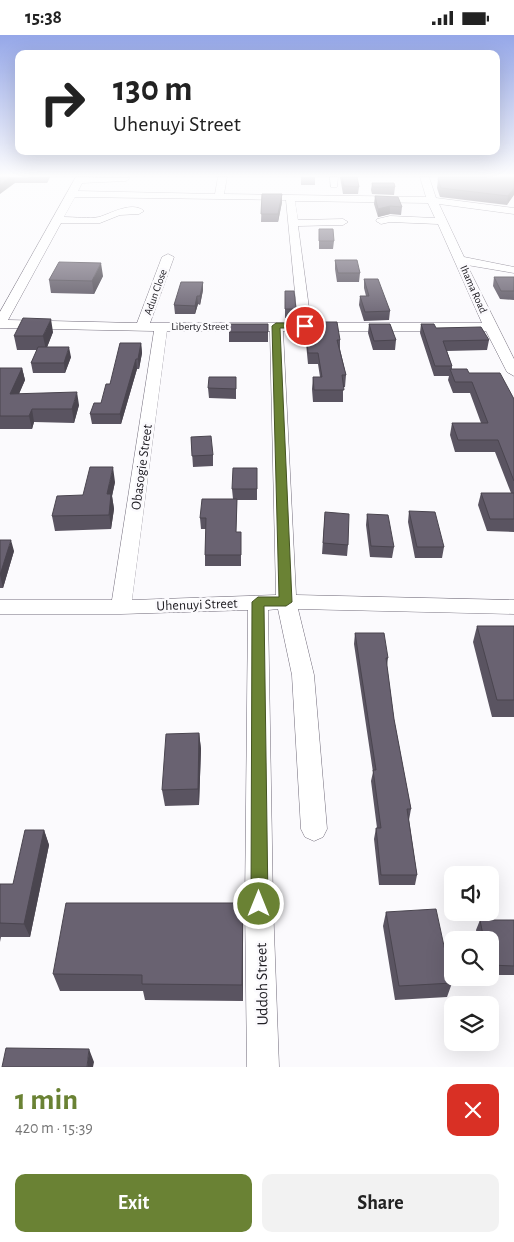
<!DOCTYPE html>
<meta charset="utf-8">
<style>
:root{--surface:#fff;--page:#f2f2f2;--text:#222;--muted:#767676;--accent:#6a8234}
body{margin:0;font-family:"Alegreya Sans",sans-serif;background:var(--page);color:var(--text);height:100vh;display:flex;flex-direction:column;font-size:19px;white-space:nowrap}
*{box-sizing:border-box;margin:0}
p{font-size:16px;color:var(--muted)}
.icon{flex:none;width:28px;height:28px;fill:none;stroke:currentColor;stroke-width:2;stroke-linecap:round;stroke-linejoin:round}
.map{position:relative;height:1032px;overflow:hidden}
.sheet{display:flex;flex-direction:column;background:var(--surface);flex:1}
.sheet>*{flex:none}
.banner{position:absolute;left:15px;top:15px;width:485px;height:105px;border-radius:10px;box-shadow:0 5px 20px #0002;background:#fff;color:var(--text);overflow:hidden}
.tools{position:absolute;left:444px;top:831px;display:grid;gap:10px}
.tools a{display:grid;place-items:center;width:55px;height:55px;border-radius:10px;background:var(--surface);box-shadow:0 5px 20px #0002;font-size:25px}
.pin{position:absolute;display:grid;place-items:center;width:42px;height:42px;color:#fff;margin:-21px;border:2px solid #fff;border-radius:50%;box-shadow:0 1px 5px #0007}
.me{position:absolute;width:55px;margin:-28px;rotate:0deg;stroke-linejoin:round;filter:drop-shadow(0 0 4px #0008)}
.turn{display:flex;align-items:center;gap:18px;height:105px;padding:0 15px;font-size:22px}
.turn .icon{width:65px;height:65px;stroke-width:2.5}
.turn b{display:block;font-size:35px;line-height:42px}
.round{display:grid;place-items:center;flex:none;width:52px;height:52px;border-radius:10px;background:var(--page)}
.overview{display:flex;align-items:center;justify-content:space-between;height:85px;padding:0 15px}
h1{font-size:30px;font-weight:700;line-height:38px;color:var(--accent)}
.button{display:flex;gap:10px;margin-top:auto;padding:10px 15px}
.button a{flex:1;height:58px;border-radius:10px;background:var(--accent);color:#fff;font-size:20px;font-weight:700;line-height:58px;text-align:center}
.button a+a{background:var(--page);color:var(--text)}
.status{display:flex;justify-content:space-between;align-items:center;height:35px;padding:0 25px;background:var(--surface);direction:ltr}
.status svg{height:14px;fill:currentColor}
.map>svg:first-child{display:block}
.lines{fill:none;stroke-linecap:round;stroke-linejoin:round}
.minor-casing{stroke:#716b7a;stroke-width:1}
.minor{fill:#fff;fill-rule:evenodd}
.wall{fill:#5a5461}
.shaded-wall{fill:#4a454f}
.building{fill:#696271;stroke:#4a454f}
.route{fill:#6a8234;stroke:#455422}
.labels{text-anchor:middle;stroke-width:5;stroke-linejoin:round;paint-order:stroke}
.far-street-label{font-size:11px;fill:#222026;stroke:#fbfafd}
.street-label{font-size:14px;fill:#222026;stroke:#fbfafd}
.near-street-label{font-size:16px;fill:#222026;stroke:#fbfafd}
</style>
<div class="status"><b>15:38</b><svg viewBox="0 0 49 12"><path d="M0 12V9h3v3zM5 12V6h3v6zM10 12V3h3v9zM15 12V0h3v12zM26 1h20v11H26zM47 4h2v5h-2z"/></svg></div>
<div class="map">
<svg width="514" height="1032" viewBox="0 0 514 1032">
<rect width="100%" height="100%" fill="#fbfafd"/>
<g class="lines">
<defs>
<path id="minor" d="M76 142 130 143 126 146 82 148 78 156 215 159 218 142H227L224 159 426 162 420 142H429L436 163 514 173V179L439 169 464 222 514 232V238L467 230 514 324V341L507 337 486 296H283L296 560 514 565V579L298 574 314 640 327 794 323 802 314 806 305 802 301 794 292 640 278 574 268 575 273 869 279 1032H247L245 869 248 575 121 579H0V565H112L154 296 0 293V277ZM75 162 286 165 298 288H150L174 222 168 219 162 222 137 288 8 285 61 188H100L120 180 139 179 144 176C132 166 112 178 99 182 89 184 75 182 64 182ZM295 166 428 168 435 183 390 181 377 184 376 186 381 189 390 187 438 189 482 288H311L298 191 343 190 348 187 343 184 298 185ZM167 296H270L276 560 132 565Z
M330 142H338L337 152H331Z"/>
</defs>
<use href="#minor" class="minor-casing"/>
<use href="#minor" class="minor"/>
</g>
<path class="wall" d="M0 142H50L47 148H15Z
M301 142H315V150H301Z
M340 142H357L359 152 358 159H343Z
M514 142 507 170 440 162 437 153 438 144Z
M372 148 395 152 394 160 372 159 371 155Z
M262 159H282V167L278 187H261Z
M375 161 402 172 401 180 390 179 378 182 374 169Z
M319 194 334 206 333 214H319Z
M335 225 360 238 359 247H337L335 234Z
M103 241 94 259 51 258 49 245Z
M494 242H514V265L500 264 493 251Z
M364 244 390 276 389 285 364 286 359 270 360 261H366L364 253Z
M203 247V255L200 270 198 269 195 279H175L174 270Z
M285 256 296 274V283H285Z
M305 287 340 305V314L346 340 345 352H343V367H313L312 354 313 342H320L318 329H308L305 298Z
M268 289V307H229V297Z
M369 289 396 305 395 315H373L368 298Z
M421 289 436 293 489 305 487 315 447 316 452 331V334L469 338 514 364V497L487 496 478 470 481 458H511L495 417H455L450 400 452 388H481L470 358H453L448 345 449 341H434L420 298Z
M53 297 47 312 71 322 65 338H33L31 328 37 315H17L14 301Z
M141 308 142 318 139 334H137L121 389H92L90 379 101 368 110 349Z
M0 333H22L25 345 19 359 79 370 74 388 34 387 32 394H0Z
M236 352V364L209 363 208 353Z
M191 402 213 420V431L193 432Z
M257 433V465H237L236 497H241V531H205V520L206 494H201L200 483 233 464 232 454Z
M115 447 112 461 114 474 111 494 55 496 52 481 83 460Z
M409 476 444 512 442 523H415L408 487Z
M325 477 348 510 347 521 322 519Z
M367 479 394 512 392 523 370 522 366 490Z
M0 505 14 516 3 553H0Z
M477 591H514V682H492L473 607Z
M355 598 388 623 387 631 394 684 411 774 409 785 417 840 415 850H379L374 804 376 793H377L371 746 373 737 354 609Z
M199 698 201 714 199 770 165 771 162 755Z
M44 795 49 810 30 902H1L0 907V849H13Z
M386 877 452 948 447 962 395 965 383 891Z
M480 885H514V940H490V905H478L476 895Z
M243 886V966L145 965 143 956H60L53 939Z"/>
<path class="shaded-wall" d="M10 142H14L15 148 0 159V150Z
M46 142H50L47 148Z
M514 153V160L507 170 508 161Z
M282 159V167L278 187V179Z
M390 171V179L378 182V174Z
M101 228 103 241 94 259 92 246Z
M203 247V255L200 270V261Z
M197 261 198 269 195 279V271Z
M51 284 53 297 46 315 43 301Z
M141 308 142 318 139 334 138 324Z
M69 312 71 322 65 338 64 328Z
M136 324 137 334 121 389 120 379Z
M22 333 25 345 13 372 10 359Z
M77 357 79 370 74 388 72 374Z
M32 374 34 387 32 394 29 381Z
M113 432 115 447 112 461 114 474 111 494 107 459Z
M11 505 14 516 3 553 0 540Z
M199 698 201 714 199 770 198 754Z
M44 795 49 810 30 902 24 889Z
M243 868V966L242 950Z
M89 1014 94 1027 93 1032H87Z"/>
<path class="building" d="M0 142H10L0 150Z
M342 142H357L359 152 344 151Z
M439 142H514V153L508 161 441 153 438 144Z
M372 148H394L395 152H373Z
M262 159H282L278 179H261Z
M375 161 398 162 402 172 390 171 378 174Z
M319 194H333L334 206H319Z
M335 225H357L360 238H338Z
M59 227 101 228 92 246 49 245Z
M494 242H514V256H501Z
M364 244H378L390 276 365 277 360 261H369Z
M181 247H203L200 261H197L195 271 174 270Z
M285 256H294L296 274H285Z
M23 283 51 284 43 301H14Z
M305 287H337L340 305H337L346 340H342L344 355H314L313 342H322L318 318H308Z
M229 289H268V297H229Z
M369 289H390L396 305 374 306Z
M421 289H434L436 293 481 292 489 305 443 306 452 331H435Z
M120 308H141L138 324H136L120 379H90L94 368H101L106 349H110Z
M38 312H69L64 328H31Z
M0 333H22L10 359 77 357 72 374H32L29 381H0Z
M450 334H467L469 338H500L514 364V446L498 405H458L452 388H488L472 347H455Z
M209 342H236V354L208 353Z
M211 401 213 420 192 421 191 402Z
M90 432H113L107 459H111L109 480 52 481 57 461 83 460Z
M233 433H257V454H232Z
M481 458H514V484H490Z
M202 464H237L236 497H241V520H205L206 483H200Z
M409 476 435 477 444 512H417Z
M325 477 349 479 348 510 323 508Z
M367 479 388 480 394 512 371 511Z
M0 505H11L0 540Z
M477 591H514V665H497Z
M355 598H384L388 623H386L394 684 411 774H407L417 840H381L376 793H381L373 735H376Z
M199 698 198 754 162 755 166 699Z
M25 795H44L24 889 0 888V849H13Z
M66 868H243L242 950 142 949V940L53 939Z
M436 874 452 948 399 951 386 877Z
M480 885H514V931L490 930V905H484Z
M6 1013 89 1014 87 1032H2Z"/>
<linearGradient id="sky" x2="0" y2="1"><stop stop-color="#95a7e8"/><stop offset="0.49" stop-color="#fdfdfe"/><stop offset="1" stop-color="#fdfdfe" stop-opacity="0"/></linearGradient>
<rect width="514" height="287" fill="url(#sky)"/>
<path class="route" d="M276 288H305L309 291 305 293H280L292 567 286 571H264L268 869 265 875 259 877 253 875 251 869 252 567 258 562H279L272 291Z"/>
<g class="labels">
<g class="far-street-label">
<text transform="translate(474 254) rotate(66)" y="4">Ihama Road</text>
<text transform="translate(155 257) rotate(-70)" y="4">Adun Close</text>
<text x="200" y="295">Liberty Street</text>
</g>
<g class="street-label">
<text transform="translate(141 432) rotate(-82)" y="5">Obasogie Street</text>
<text transform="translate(197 569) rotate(-2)" y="5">Uhenuyi Street</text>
</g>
<g class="near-street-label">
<text transform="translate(261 949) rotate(-91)" y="6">Uddoh Street</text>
</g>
</g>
</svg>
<div class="tools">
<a><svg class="icon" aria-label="sound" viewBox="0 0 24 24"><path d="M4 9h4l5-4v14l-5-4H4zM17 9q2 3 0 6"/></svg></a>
<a><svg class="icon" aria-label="search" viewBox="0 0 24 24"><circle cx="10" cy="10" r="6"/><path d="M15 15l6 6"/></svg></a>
<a><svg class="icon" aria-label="layers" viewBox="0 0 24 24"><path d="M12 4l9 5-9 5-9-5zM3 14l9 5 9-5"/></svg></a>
</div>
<div class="pin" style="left:305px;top:291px;background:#d93025"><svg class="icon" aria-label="arrive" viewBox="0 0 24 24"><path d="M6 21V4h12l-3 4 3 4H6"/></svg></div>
<svg class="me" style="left:259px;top:869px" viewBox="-20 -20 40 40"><circle r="17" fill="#6a8234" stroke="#fff" stroke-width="3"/><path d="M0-11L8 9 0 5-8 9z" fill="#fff"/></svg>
<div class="banner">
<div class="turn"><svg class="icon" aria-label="right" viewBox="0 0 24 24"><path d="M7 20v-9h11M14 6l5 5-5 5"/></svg><div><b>130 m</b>Uhenuyi Street</div></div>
</div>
</div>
<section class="sheet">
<div class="overview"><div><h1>1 min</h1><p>420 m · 15:39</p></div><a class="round" style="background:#d93025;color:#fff"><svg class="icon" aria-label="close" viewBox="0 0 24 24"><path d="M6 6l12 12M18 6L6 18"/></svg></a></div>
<div class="button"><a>Exit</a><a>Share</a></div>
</section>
